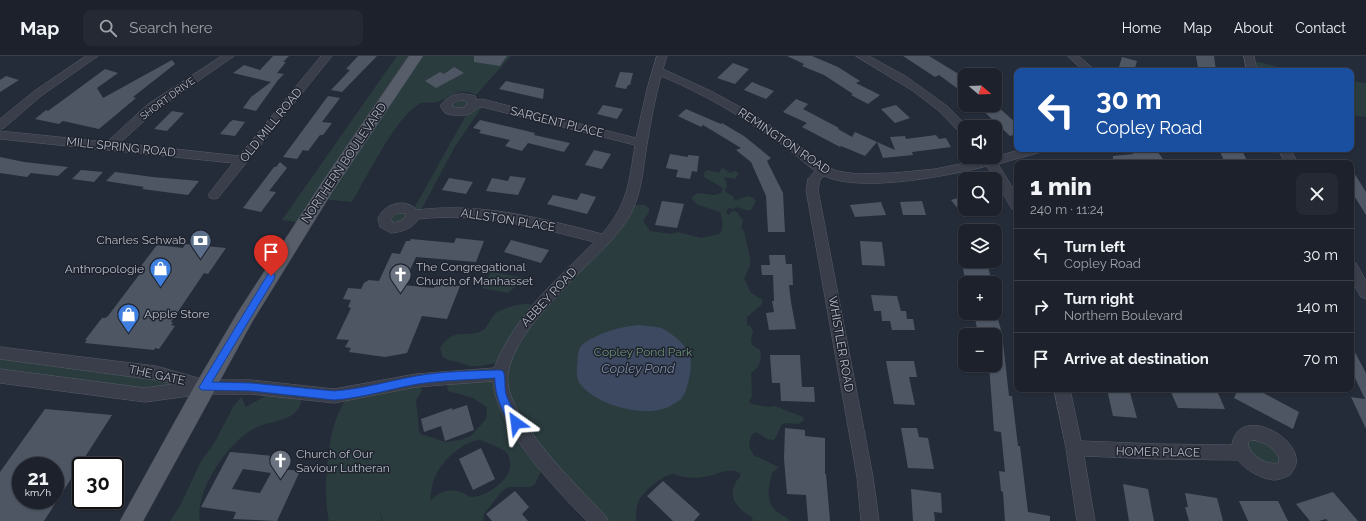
<!DOCTYPE html>
<meta charset="utf-8">
<style>
:root{--surface:#1c212b;--page:#252933;--text:#f1f3f6;--muted:#a0a3a9;--line:#3a3e47}
body{margin:0;font-family:Raleway,sans-serif;background:var(--page);color:var(--text);height:100vh;display:flex;flex-direction:column;font-size:15px;white-space:nowrap}
*{box-sizing:border-box;margin:0}
p{font-size:13px;color:var(--muted)}
.icon{flex:none;width:22px;height:22px;fill:none;stroke:currentColor;stroke-width:2;stroke-linecap:round;stroke-linejoin:round}
.map{position:relative;flex:1;overflow:hidden}
.side{position:absolute;left:1014px;top:104px;width:340px;height:232px;display:flex;flex-direction:column;background:var(--surface);border-radius:8px;box-shadow:0 1px 3px #0004,0 0 0 1px var(--line)}
.side>*{flex:none}
.banner{position:absolute;left:1014px;top:12px;width:340px;height:84px;border-radius:8px;box-shadow:0 1px 3px #0004,0 0 0 1px var(--line);background:#1a4fa0;color:#fff;overflow:hidden}
.needle{width:26px;rotate:109deg}
.buttons{position:absolute;left:958px;top:12px;display:grid;gap:8px}
.buttons a{display:grid;place-items:center;width:44px;height:44px;border-radius:8px;background:var(--surface);box-shadow:0 1px 3px #0004,0 0 0 1px var(--line);font-size:20px}
.speed{position:absolute;left:12px;top:401px;display:flex;gap:8px;font-size:20px;font-weight:700;text-align:center}
.speed>*{display:grid;place-content:center;width:52px;height:52px;border-radius:50%;background:var(--surface);box-shadow:0 1px 3px #0004,0 0 0 1px var(--line);line-height:1}
.speed small{font-size:10px;font-weight:400}
.speed .limit{border:2px solid #111;border-radius:6px;background:#fff;color:#111}
.pin{position:absolute;display:grid;place-items:center;width:34px;height:34px;color:#fff;margin:-41px -17px;border-radius:50% 50% 50% 0;rotate:-45deg;box-shadow:0 0 4px #0007}
.pin .icon{rotate:45deg}
.me{position:absolute;width:44px;margin:-22px;rotate:329deg;stroke-linejoin:round;filter:drop-shadow(0 0 3px #0008)}
.turn{display:flex;align-items:center;gap:14px;height:84px;padding:0 16px;font-size:18px}
.turn .icon{width:52px;height:52px;stroke-width:2.5}
.turn b{display:block;font-size:28px;line-height:34px}
.round{display:grid;place-items:center;flex:none;width:42px;height:42px;border-radius:8px;background:var(--page)}
.overview{display:flex;align-items:center;justify-content:space-between;height:68px;padding:0 16px}
h1{font-size:24px;font-weight:800;line-height:30px}
ul{padding:0;list-style:none}
li{display:flex;align-items:center;gap:12px;height:52px;padding:0 16px;border-top:1px solid var(--line)}
li div{flex:1}
li b{display:block;font-size:15px}
li em{font-style:normal}
header{display:flex;align-items:center;gap:24px;box-sizing:border-box;height:56px;padding:0 20px;background:var(--surface);border-bottom:1px solid var(--line)}
header strong{font-size:19px}
nav{display:flex;gap:22px;margin-inline-start:auto;font-size:14px}
.search{width:280px;height:36px;background:var(--page);display:flex;align-items:center;gap:10px;box-sizing:border-box;padding:0 14px;border-radius:8px;color:var(--muted);font-size:15px}
.map>svg:first-child{display:block}
.green{fill:#2b3c3e;fill-rule:evenodd}
.water{fill:#3d4960}
.building{fill:#4e5664;fill-rule:evenodd}
.lines{fill:none;stroke-linecap:round;stroke-linejoin:round}
.minor-casing{stroke:#575c67;stroke-width:1}
.major-casing{stroke:#424752;stroke-width:1}
.minor{fill:#393e4a;fill-rule:evenodd}
.major{fill:#575d69;fill-rule:evenodd}
.route{fill:#2563eb;stroke:#184099}
.labels{text-anchor:middle;stroke-width:3;stroke-linejoin:round;paint-order:stroke}
.far-street-label{font-size:10px;fill:#b4b9c5;stroke:#1e232e}
.street-label{font-size:12px;fill:#b4b9c5;stroke:#1e232e}
.poi-label{font-size:12px;fill:#b4b9c5;stroke:#1e232e;text-anchor:start}
.park-label{font-size:12px;fill:#6e937a;stroke:#1e232e}
.water-label{font-size:13px;font-style:italic;fill:#7f8eaa;stroke:#1e232e}
</style>
<header>
<strong>Map</strong>
<div class="search"><svg class="icon" aria-label="search" viewBox="0 0 24 24"><circle cx="10" cy="10" r="6"/><path d="M15 15l6 6"/></svg>Search here</div>
<nav><a>Home</a><a>Map</a><a>About</a><a>Contact</a></nav>
</header>
<div class="map">
<svg width="1366" height="465" viewBox="0 0 1366 465">
<rect width="100%" height="100%" fill="#252c39"/>
<path class="green" d="M397 0H511L476 39C461 30 451 40 437 46 431 48 424 45 419 48 395 62 367 121 352 146L320 143 304 167 282 164Z
M1259 6 1293 15H1252L1253 7Z
M1351 25 1366 27V61L1351 59Z
M452 42 484 48 454 92 419 158 401 171 384 162 388 157 412 156 469 54 449 55Z
M723 112 730 117 735 115 739 117 735 123 724 121 727 129 725 134 727 137 733 140 735 145 747 140 753 142 756 145 751 154H746L737 151 734 153 729 152 726 155 728 159 733 155 737 156 743 165 741 172 744 175 750 201V210L744 222 751 237 763 244 761 249 747 261V269L751 271 753 276 751 283 752 289 760 294C762 306 760 310 751 317L752 340 749 346 752 348 768 351 775 350 803 361 804 364 799 368C775 365 784 370 774 384L767 383 756 376 751 379 749 390 754 400C763 402 770 408 779 411L772 417C769 429 765 444 775 454 779 458 786 461 791 465H753L752 461C738 454 727 442 736 426 738 422 740 422 741 418 729 409 716 420 703 421 698 422 690 422 684 421 680 421 677 418 673 418 663 418 640 438 638 447 636 452 636 459 636 465H586L587 462 542 413 535 428 530 431H508L502 435 484 458 483 465H383L379 454 382 465H329C323 440 327 390 335 366 338 357 343 348 347 340L421 330 422 334 416 344 419 375 421 378 445 386 460 384 471 380 486 363 487 351 473 342 448 335 447 330 450 325 487 321 500 306 480 310H470L459 306 451 305 443 301 440 292C455 269 467 284 483 274 488 271 490 263 494 259 500 253 523 245 532 249 533 250 534 252 536 254L633 149H644L649 152V156L643 165 650 175 671 178 678 176 701 182 720 178C724 171 722 163 720 156L698 149 691 142 697 137 714 139 721 137 723 132 704 121V117L707 114 719 117 721 113ZM478 384C486 385 493 389 501 393 507 395 510 401 510 408 512 423 485 442 471 441 467 440 464 437 460 436 447 432 439 436 430 445 431 439 431 432 433 426 439 407 459 388 478 384Z
M491 216 525 222 508 237 482 232Z
M0 297 204 331 145 339 0 320Z
M267 339 301 341C302 348 299 354 292 359 282 366 266 366 255 372 229 385 194 435 200 465H170L181 448 200 407 215 386 233 351 241 341 246 351Z
M1256 376 1288 406 1268 415 1240 383Z"/>
<path class="water" d="M639 269C645 270 651 270 657 271 668 273 684 287 689 297 694 306 688 336 681 343 673 350 661 355 650 355 629 356 596 347 581 329 576 324 577 316 577 309 578 303 577 294 582 289 594 278 623 270 639 269Z"/>
<path class="building" d="M273 0H289L283 6H286L277 17 284 18 278 24 256 55 243 52 251 41 271 26 233 17 244 9 260 14Z
M358 0H377L342 36 331 34 350 14 346 13Z
M474 0H507L500 10 474 6Z
M787 0H812L838 11 860 25 856 27 880 39 868 48 851 39 853 38 824 19 802 10 804 8Z
M903 0H929L957 17 965 23V38L939 19 935 21Z
M1196 0H1214L1216 15 1198 12Z
M1122 1 1137 5 1134 15 1119 11Z
M172 4 175 8 133 41 136 42 99 73 63 65 59 68 35 63 46 54 48 55 105 13 118 17 97 32 103 42Z
M733 7 749 13 735 28 717 22Z
M454 11 464 17 436 32 425 25 440 16 444 18Z
M620 16 633 17 630 29H628L626 33 615 31Z
M6 20 19 24 0 36V24Z
M506 25 544 33 543 43 499 33Z
M752 26 774 35 766 43 744 34Z
M328 40 340 42 322 66 332 67 323 79H320L308 95 303 94 297 103 283 101Z
M796 43 808 48 803 53 839 72 838 73 852 81 855 76 877 86 865 100 841 90 840 91 802 71 807 67 783 56Z
M603 49 623 53 617 63 597 58Z
M896 49 910 62 895 67 881 53Z
M977 49H996L1017 68V78L1010 80Z
M686 53 721 68 722 67 744 80 771 102 767 105 783 137 785 176H768L766 140 751 106 736 94 741 92 703 69 701 71 678 60Z
M172 55 184 57 167 75 154 73Z
M233 64 245 66 235 80 220 78 230 66Z
M480 64 535 77 534 79 570 87 564 96 528 87 522 95 505 90 510 84 479 77 481 74 473 72Z
M936 79 939 83 946 82 951 91 912 96 913 99 883 102 877 86 895 94 890 81 905 80 906 83Z
M1219 93 1242 94 1248 107H1225Z
M594 94 611 98 602 113 585 109Z
M1157 95 1166 107H1113V100L1133 98 1132 96Z
M670 98 688 101V99L699 100 697 116 692 115 690 123 676 121 678 114 666 112Z
M0 101 24 106 68 111 58 120 31 117 27 121 0 117Z
M280 106 287 112 269 135 276 136 261 156 243 152 274 111H276Z
M1351 112 1366 136V159L1353 138H1351Z
M81 114 103 116 94 126 72 123Z
M115 116 153 121 199 125 188 139 142 133 144 131 106 125Z
M510 120 526 122 518 139 486 135 492 122 508 125Z
M449 122 473 126 466 138 442 134Z
M581 137 596 141 587 158 547 148 553 139 577 144Z
M965 140V162L951 144Z
M662 145 684 148 677 172 655 169Z
M922 145 926 159H903L900 146Z
M881 146 886 159 855 161 850 149Z
M456 182 484 185 476 206 416 201 403 229 434 232 435 228 460 230 447 263 422 260 407 297 385 301 349 296 351 292 345 291 349 284 336 283 351 252 348 251 351 244 343 243 348 232 361 233 364 227 369 224 379 225 392 197 400 198 406 185H410L411 183 454 187Z
M511 184 549 194 541 207 504 196Z
M860 185 882 186 885 210 862 209Z
M185 188 226 192 208 218 204 217 171 266 173 267 171 269 175 270 159 293 155 292 154 294 85 287 87 284H85L102 262H105L108 260 145 211 141 210 157 189 183 192Z
M769 199H785L786 208H792L793 229H789L791 246 796 273 769 274 766 257 774 256 772 245H774L773 219H762L761 209H770Z
M962 208 988 210 992 227H966Z
M871 239 897 240 901 255H906L907 263H913L915 274H892L890 265H882L881 255H874Z
M974 257H996L1002 277 1009 340H1012L1018 390H1020L1028 456 1050 460V465H1005L1003 436 1001 435 999 415 1005 416 1001 376 994 375 989 309H995V279L978 278Z
M1351 289 1366 317V373L1351 341 1365 343 1355 322H1351Z
M770 299H800L802 331H814L815 346 781 345 780 327H772Z
M886 305H914L917 321H909L915 349 894 348Z
M1107 333H1129L1137 362 1113 360Z
M1238 333H1256L1299 356 1293 373 1234 342Z
M1170 334 1217 335 1225 353 1178 352Z
M467 349 474 374 445 385 441 370 424 376 421 363 452 352V354Z
M45 353 112 359 44 465H0V416ZM21 410H55V444H21Z
M785 372 805 374V380L825 382V418H826L830 465H808L806 439 787 438 784 403Z
M901 372H917L919 381 928 382 934 413 908 412Z
M481 392 495 423 473 434 459 403Z
M230 396 286 401 281 413 300 415 277 465 233 463 236 456 201 451ZM243 413 271 417 260 437 232 433Z
M663 425 700 458 694 465H673L647 440Z
M1123 428 1148 433 1154 465H1129Z
M911 433 941 437 942 457 934 456 935 465H913Z
M515 435 529 451 522 458 528 465H492L486 458Z
M1333 436 1358 465H1328L1326 463 1319 465H1310L1296 448Z
M1185 437 1217 442 1223 465H1189L1185 451H1188Z
M1239 445H1278L1288 465H1248Z"/>
<g class="lines">
<defs>
<path id="minor" d="M86 0H98L41 40 4 72 0 73V63L33 36Z
M222 0H234L155 55 120 87 239 100 321 0H332L218 142 214 143 210 142 208 139 233 107 0 83V75L107 86 147 49Z
M657 0H667L663 13 713 36 751 57 791 83 823 109 837 115 857 118 894 117 935 113 976 105 982 103 981 101H995L1022 93H1043L1041 96 998 108 1017 139V155L1012 153 987 110C948 120 861 137 824 120L820 124 818 134 873 421 879 465H861L857 421 806 134 808 123 815 115C803 106 793 96 781 88 743 61 704 38 661 20 655 42 651 65 647 88 643 112 642 139 629 161 614 186 590 205 570 226 548 250 513 284 508 318 502 358 578 431 605 459L608 465H587C555 433 496 371 493 325L416 331 334 347 251 338H204L145 346 0 327V313L145 332 173 328 156 324 0 303V291L156 310 205 324H251L334 333 416 318 494 312C517 256 554 227 594 186 536 171 478 156 418 163 413 173 401 176 391 177L380 171 378 162C385 148 404 141 417 154 480 146 541 162 602 178 628 148 629 126 635 89L482 51C476 51 476 54 471 57 463 61 453 60 445 57L440 50C449 37 461 36 475 40L477 44 482 43 636 82 647 33ZM461 44 466 45 467 49 462 52 453 51 452 50 453 47ZM397 157H405L406 161 400 165 393 167 391 163Z
M856 0H869L907 21 947 50 968 71H965V79L961 78 939 55 913 35Z
M1068 0H1079L1096 15H1084Z
M1244 0H1254L1257 15H1247Z
M1278 93H1290L1298 107H1286Z
M1351 206 1356 207 1366 225V243L1361 241 1351 223Z
M1054 333H1070L1081 385 1158 388 1232 389C1238 348 1301 380 1296 408 1295 412 1292 416 1290 419 1285 421 1280 424 1274 424 1262 423 1245 414 1238 404L1158 403 1084 400 1095 465H1077L1066 392ZM1252 384C1264 385 1273 391 1279 402V407C1267 410 1248 399 1248 386Z"/>
<path id="major" d="M409 0H423L334 133 252 266 143 465H120L194 331 238 256 323 125Z"/>
</defs>
<use href="#minor" class="minor-casing"/>
<use href="#major" class="major-casing"/>
<use href="#minor" class="minor"/>
<use href="#major" class="major"/>
</g>
<path class="route" d="M271 217 274 218 275 220 274 223 212 326 251 327 334 335C362 333 389 325 416 320 444 315 472 315 500 314L503 315C506 321 504 330 506 338 509 349 517 357 522 367L520 370 516 371C504 367 494 335 495 322 469 324 444 324 418 328 390 333 362 342 334 344L251 335 201 334 199 331 201 328 268 218Z"/>
<defs>
<symbol id="bank-pin" viewBox="-11 -11 22 30"><path d="M0 17L-7.5 6A9.5 9.5 0 1 1 7.5 6Z" fill="#5c6f8a" stroke="#1e232e"/><path d="M-6-4H6V4H-6ZM0-2.3a2.3 2.3 0 1 0 0 4.6a2.3 2.3 0 1 0 0-4.6Z" fill="#fff"/></symbol>
<symbol id="shop-pin" viewBox="-11 -11 22 30"><path d="M0 17L-7.5 6A9.5 9.5 0 1 1 7.5 6Z" fill="#3f7fe0" stroke="#1e232e"/><path d="M-5-2.5h2.3a2.7 3.5 0 0 1 5.4 0H5L5.5 6h-11ZM-1.5-2.5h3a1.5 2.3 0 0 0-3 0Z" fill="#fff"/></symbol>
<symbol id="church-pin" viewBox="-11 -11 22 30"><path d="M0 17L-7.5 6A9.5 9.5 0 1 1 7.5 6Z" fill="#6b7280" stroke="#1e232e"/><path d="M-1.2-6h2.4v3.5h3.3v2.4h-3.3V6h-2.4V-.1h-3.3v-2.4h3.3Z" fill="#fff"/></symbol>
</defs>
<g fill-rule="evenodd">
<use href="#bank-pin" x="188" y="172" width="25" height="34"/>
<use href="#shop-pin" x="148" y="200" width="25" height="34"/>
<use href="#church-pin" x="388" y="206" width="25" height="34"/>
<use href="#shop-pin" x="116" y="246" width="25" height="34"/>
<use href="#church-pin" x="268" y="392" width="25" height="34"/>
</g>
<g class="labels">
<g class="far-street-label">
<text transform="translate(167 42) rotate(-36)" y="4">SHORT DRIVE</text>
</g>
<g class="street-label">
<text transform="translate(557 66) rotate(14)" y="4">SARGENT PLACE</text>
<text transform="translate(271 69) rotate(-51)" y="4">OLD MILL ROAD</text>
<text transform="translate(784 85) rotate(34)" y="4">REMINGTON ROAD</text>
<text transform="translate(121 91) rotate(6)" y="4">MILL SPRING ROAD</text>
<text transform="translate(344 107) rotate(-56)" y="4">NORTHERN BOULEVARD</text>
<text transform="translate(508 164) rotate(9)" y="4">ALLSTON PLACE</text>
<text transform="translate(549 241) rotate(-47)" y="4">ABBEY ROAD</text>
<text transform="translate(841 288) rotate(80)" y="4">WHISTLER ROAD</text>
<text transform="translate(157 319) rotate(12)" y="4">THE GATE</text>
<text transform="translate(1158 396) rotate(1)" y="4">HOMER PLACE</text>
</g>
<g class="poi-label">
<text x="186" y="188" text-anchor="end">Charles Schwab</text>
<text x="416" y="215">The Congregational<tspan x="416" dy="14">Church of Manhasset</tspan></text>
<text x="144" y="217" text-anchor="end">Anthropologie</text>
<text x="144" y="262">Apple Store</text>
<text x="296" y="402">Church of Our<tspan x="296" dy="14">Saviour Lutheran</tspan></text>
</g>
<g class="park-label">
<text x="643" y="300">Copley Pond Park</text>
</g>
<g class="water-label">
<text x="638" y="317">Copley Pond</text>
</g>
</g>
</svg>
<div class="buttons">
<a><svg class="needle" viewBox="-14 -14 28 28"><path d="M0-13l5 13h-10z" fill="#e53935"/><path d="M0 13l5-13h-10z" fill="#a0a3a9"/></svg></a>
<a><svg class="icon" aria-label="sound" viewBox="0 0 24 24"><path d="M4 9h4l5-4v14l-5-4H4zM17 9q2 3 0 6"/></svg></a>
<a><svg class="icon" aria-label="search" viewBox="0 0 24 24"><circle cx="10" cy="10" r="6"/><path d="M15 15l6 6"/></svg></a>
<a><svg class="icon" aria-label="layers" viewBox="0 0 24 24"><path d="M12 4l9 5-9 5-9-5zM3 14l9 5 9-5"/></svg></a>
<a>+</a>
<a>−</a>
</div>
<div class="speed"><div>21<small>km/h</small></div><div class="limit">30</div></div>
<div class="pin" style="left:271px;top:220px;background:#d93025"><svg class="icon" aria-label="arrive" viewBox="0 0 24 24"><path d="M6 21V4h12l-3 4 3 4H6"/></svg></div>
<svg class="me" style="left:516px;top:367px" viewBox="-20 -20 40 40"><path d="M0-17L14 15 0 8-14 15z" fill="#2563eb" stroke="#fff" stroke-width="4"/></svg>
<div class="banner">
<div class="turn"><svg class="icon" aria-label="left" viewBox="0 0 24 24"><path d="M17 20v-9H6M10 6l-5 5 5 5"/></svg><div><b>30 m</b>Copley Road</div></div>
</div>
<section class="side">
<div class="overview"><div><h1>1 min</h1><p>240 m · 11:24</p></div><a class="round"><svg class="icon" aria-label="close" viewBox="0 0 24 24"><path d="M6 6l12 12M18 6L6 18"/></svg></a></div>
<ul>
<li><svg class="icon" aria-label="left" viewBox="0 0 24 24"><path d="M17 20v-9H6M10 6l-5 5 5 5"/></svg><div><b>Turn left</b><p>Copley Road</p></div><em>30 m</em></li>
<li><svg class="icon" aria-label="right" viewBox="0 0 24 24"><path d="M7 20v-9h11M14 6l5 5-5 5"/></svg><div><b>Turn right</b><p>Northern Boulevard</p></div><em>140 m</em></li>
<li><svg class="icon" aria-label="arrive" viewBox="0 0 24 24"><path d="M6 21V4h12l-3 4 3 4H6"/></svg><div><b>Arrive at destination</b></div><em>70 m</em></li>
</ul>
</section>
</div>
